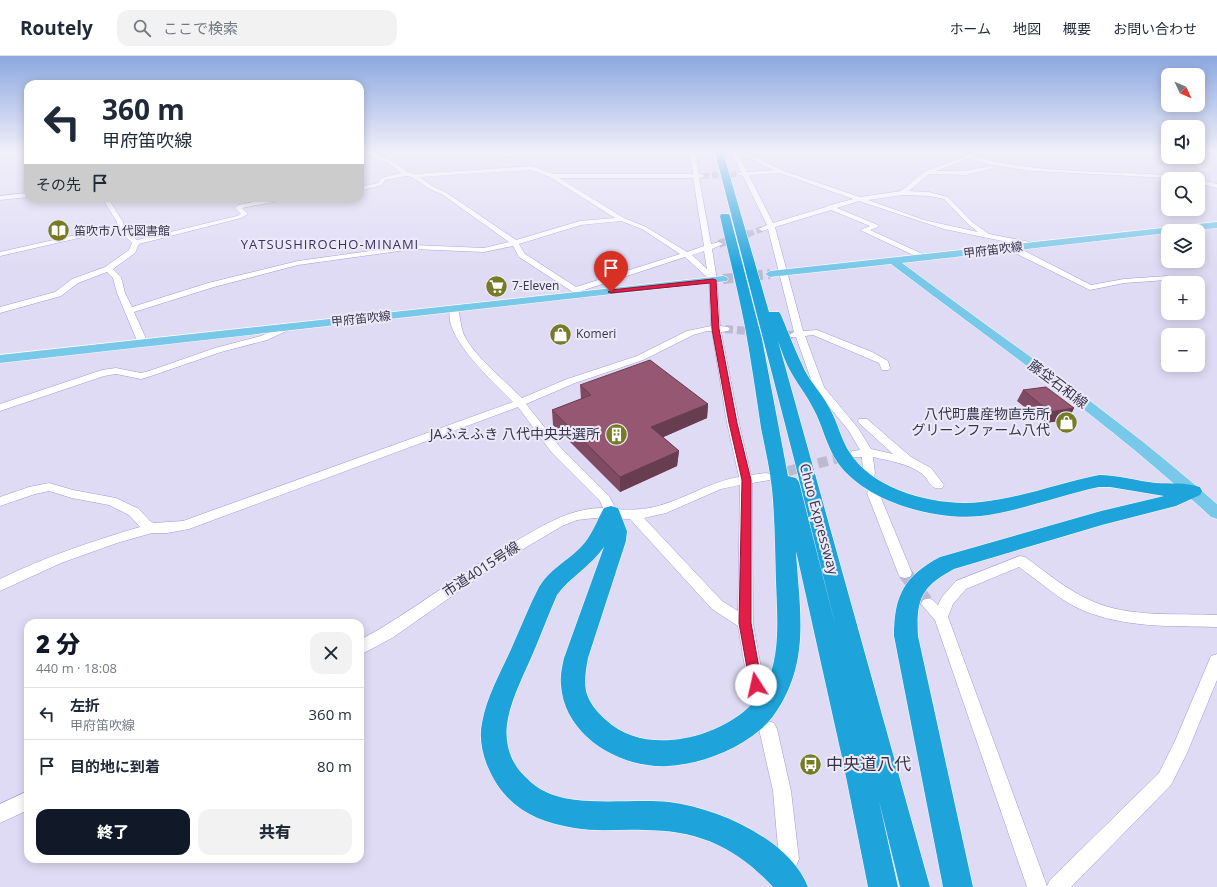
<!DOCTYPE html>
<html lang="ja">
<meta charset="utf-8">
<style>
:root{--surface:#fff;--page:#f2f2f3;--text:#1f2937;--muted:#747a83;--line:#e0e1e3;--accent:#111827}
body{margin:0;font-family:"Open Sans","Noto Sans JP",sans-serif;background:var(--page);color:var(--text);height:100vh;display:flex;flex-direction:column;font-size:15px;white-space:nowrap}
*{box-sizing:border-box;margin:0}
p{font-size:13px;color:var(--muted)}
.icon{flex:none;width:22px;height:22px;fill:none;stroke:currentColor;stroke-width:2;stroke-linecap:round;stroke-linejoin:round}
.map{position:relative;flex:1;overflow:hidden}
.side{position:absolute;left:24px;top:563px;width:340px;height:244px;display:flex;flex-direction:column;background:var(--surface);border-radius:12px;box-shadow:0 2px 10px #0003}
.side>*{flex:none}
.guide{position:absolute;left:24px;top:24px;width:340px;height:122px;border-radius:12px;box-shadow:0 2px 10px #0003;background:#fff;color:var(--text);overflow:hidden}
.needle{width:26px;rotate:134deg}
.fabs{position:absolute;left:1161px;top:12px;display:grid;gap:8px}
.fabs a{display:grid;place-items:center;width:44px;height:44px;border-radius:8px;background:var(--surface);box-shadow:0 2px 10px #0003;font-size:20px}
.pin{position:absolute;display:grid;place-items:center;width:34px;height:34px;color:#fff;margin:-41px -17px;border-radius:50% 50% 50% 0;rotate:-45deg;box-shadow:0 0 4px #0007}
.pin .icon{rotate:45deg}
.me{position:absolute;width:44px;margin:-22px;rotate:350deg;stroke-linejoin:round;filter:drop-shadow(0 0 3px #0008)}
.turn{display:flex;align-items:center;gap:14px;height:84px;padding:0 12px;font-size:18px}
.turn .icon{width:52px;height:52px;stroke-width:2.5}
.turn b{display:block;font-size:28px;line-height:34px}
.then{display:flex;align-items:center;height:38px;padding:0 12px;background:#0003;gap:8px;font-size:15px}
.round{display:grid;place-items:center;flex:none;width:42px;height:42px;border-radius:12px;background:var(--page)}
.overview{display:flex;align-items:center;justify-content:space-between;height:68px;padding:0 12px}
h1{font-size:24px;font-weight:800;line-height:30px;color:var(--accent)}
.cta{display:flex;gap:8px;margin-top:auto;padding:8px 12px}
.cta a{flex:1;height:46px;border-radius:12px;background:var(--accent);color:#fff;font-size:16px;font-weight:800;line-height:46px;text-align:center}
.cta a+a{background:var(--page);color:var(--text)}
ul{padding:0;list-style:none}
li{display:flex;align-items:center;gap:12px;height:52px;padding:0 12px;border-top:1px solid var(--line)}
li div{flex:1}
li b{display:block;font-size:15px}
li em{font-style:normal}
header{display:flex;align-items:center;gap:24px;box-sizing:border-box;height:56px;padding:0 20px;background:var(--surface);border-bottom:1px solid var(--line)}
header strong{font-size:19px}
nav{display:flex;gap:22px;margin-inline-start:auto;font-size:14px}
.search{width:280px;height:36px;background:var(--page);display:flex;align-items:center;gap:10px;box-sizing:border-box;padding:0 14px;border-radius:12px;color:var(--muted);font-size:15px}
.map>svg:first-child{display:block}
.lines{fill:none;stroke-linecap:round;stroke-linejoin:round}
.minor-tunnel-far3{stroke:#beb9d3;stroke-width:6;stroke-dasharray:6 3;stroke-linecap:butt}
.minor-tunnel-far2{stroke:#beb9d3;stroke-width:8;stroke-dasharray:8 4;stroke-linecap:butt}
.minor-tunnel-far1{stroke:#beb9d3;stroke-width:10;stroke-dasharray:10 5.5;stroke-linecap:butt}
.minor-tunnel{stroke:#beb9d3;stroke-width:14;stroke-dasharray:14 7;stroke-linecap:butt}
.major-tunnel{stroke:#beb9d3;stroke-width:10;stroke-dasharray:10 5;stroke-linecap:butt}
.minor-casing{stroke:#a498d6;stroke-width:1}
.major-casing{stroke:#fff;stroke-width:1}
.highway-casing{stroke:#fff;stroke-width:1}
.minor{fill:#fff;fill-rule:evenodd}
.major{fill:#78c8e9;fill-rule:evenodd}
.highway{fill:#1ea4db;fill-rule:evenodd}
.wall{fill:#804b62}
.shaded-wall{fill:#683d50}
.building{fill:#955772;stroke:#683d50}
.route{fill:#e11d48;stroke:#92132f}
.labels{text-anchor:middle;stroke-width:4;stroke-linejoin:round;paint-order:stroke}
.far-poi-label{font-size:12px;fill:#38334d;stroke:#eceaf7;text-anchor:start}
.far-street-label{font-size:12px;fill:#38334d;stroke:#eceaf7}
.far-quarter-label{font-size:13px;letter-spacing:1px;fill:#3c2e64;stroke:#eceaf7}
.street-label{font-size:14px;fill:#38334d;stroke:#eceaf7}
.poi-label{font-size:14px;fill:#38334d;stroke:#eceaf7;text-anchor:end}
.near-poi-label{font-size:17px;fill:#38334d;stroke:#eceaf7;text-anchor:start}
</style>
<header>
<strong>Routely</strong>
<div class="search"><svg class="icon" aria-label="search" viewBox="0 0 24 24"><circle cx="10" cy="10" r="6"/><path d="M15 15l6 6"/></svg>ここで検索</div>
<nav><a>ホーム</a><a>地図</a><a>概要</a><a>お問い合わせ</a></nav>
</header>
<div class="map">
<svg width="1217" height="831" viewBox="0 0 1217 831">
<rect width="100%" height="100%" fill="#dfdbf5"/>
<g class="lines">
<path class="minor-tunnel-far3" d="M703 120 738 118
M748 178 762 173"/>
<path class="minor-tunnel-far2" d="M719 188 750 177
M725 273 794 279"/>
<path class="minor-tunnel-far1" d="M773 419 850 399"/>
<path class="minor-tunnel" d="M905 517 928 548"/>
<path class="major-tunnel" d="M723 223 770 218"/>
<defs>
<path id="minor" d="M366 96C375 96 387 101 395 107 402 111 406 116 414 118L532 110 553 118H693L689 96H695L699 118 706 120 699 122 711 188 719 186 723 188 712 193 717 224 720 270 728 271 730 273 728 275 721 276 739 367 751 419 766 417 770 418 772 421 770 424 752 427 753 567 764 629 762 634 756 636 750 634 748 629 738 570 712 553 630 463 594 462 577 464 562 470 498 508 392 582 360 599V584C414 555 462 515 516 485 544 469 570 452 603 452L600 445 552 397 518 351 189 473 167 477H152L117 487 61 507 0 535V523C45 501 92 485 140 471L129 459 109 449 72 442 49 435 35 438 0 450V441L29 431 49 427 73 434 116 442 139 453 150 465 154 467 183 465 513 346C496 328 439 278 451 251H457C461 260 460 272 465 281 475 300 506 326 522 342L567 323 637 300 687 275 711 270 709 223 685 201 581 235 586 239 582 242 519 201 513 190 484 196 413 193 298 209 214 231 134 256 148 287 143 290 138 287 117 237 113 222 107 216 78 227 61 240 0 257V251L55 236 72 223 105 211 129 194 132 187 118 173 0 200V196L116 170 117 166 102 142H108L123 166V171L137 184 237 160 241 158 235 152 238 149 273 142H287L284 144 242 152 248 158 241 162 139 188 135 197 113 213 121 221 125 237 132 251 208 227 298 205 413 189 484 192 509 186 443 139 428 132 412 121 406 120 385 124 382 129 360 135V131L378 127 381 122 401 117 390 108 373 102ZM531 114 550 121 615 162 580 165 516 184 447 137 432 130 420 121ZM559 122H693L704 190 687 196 646 171 624 162ZM621 165 642 173 680 198 576 231 525 198 519 188 581 169ZM704 195 707 213 692 199ZM707 275H712L727 367 739 421C709 426 687 442 658 450 644 454 630 454 616 453L609 440 560 391 526 348 575 327 643 304 693 279ZM740 429 738 555 722 545 644 462 666 457 721 433Z
M481 96H522L512 101Z
M731 96H744L784 115 860 141 901 135 924 116 963 101 952 96C957 96 964 99 969 98 973 98 977 96 982 96L974 100C1042 120 1115 113 1185 121L1188 123 1033 115 991 109 969 102 936 115H965L991 110 994 112 965 119 929 118 909 135 929 136 948 141 972 166 989 178 1035 187V191H1032L944 173 859 145 837 152 878 169V171L870 174 927 200V204H924L860 174 870 170 831 154 775 171 803 275 817 274 872 296 888 305 890 312 888 314H882L879 307 813 279 805 280 824 331 858 372 871 393 893 398 859 367 858 365 859 363H867L911 401 931 412 944 429 942 432C930 435 929 422 921 417 906 407 890 405 873 401L875 418 873 421H865L863 418 862 401H852L850 398 852 395 860 394 849 375 814 332 796 281H791L789 279 794 276 768 173 762 175 758 173 767 169 743 120 735 118 741 116ZM737 97 774 114 747 116ZM780 117 853 143 827 150 826 151 773 167 749 119ZM903 139 929 140 944 143 968 168 978 176 924 164 868 144Z
M1198 123 1217 128V132L1198 127Z
M28 137V141L0 144V140Z
M1009 190H1015L1091 229 1124 223 1167 220 1171 222 1167 224 1124 227 1090 234 1009 194Z
M288 268 291 269 293 271 291 273 267 284 221 296 145 322 141 323 116 318 104 320 0 355V348L102 314 116 312 141 317 149 315 215 292 261 280Z
M873 433 877 434 879 437 912 517 910 521 905 522 900 521 898 517 867 437 869 434Z
M1020 500 1025 501C1046 516 1068 535 1092 545 1130 562 1176 557 1217 559V571C1171 570 1125 572 1082 554 1059 544 1039 525 1019 511L966 533 953 548 948 561 1047 830 1050 824 1159 717 1175 685 1211 600 1217 598V624L1187 697 1171 729 1071 831H1027L935 564 921 548 923 544C930 541 933 544 938 549L942 541 956 525Z
M768 665 774 667 777 673 791 735 799 803 796 810 789 813 782 810 779 803 773 735 759 673 762 667Z
M28 735V754L0 767V748Z"/>
<path id="major" d="M1217 166V172L1187 175H1168V177L902 207C1008 286 1118 360 1217 448V463L1211 461C1111 368 1000 291 891 208L770 221 765 218 770 215Z
M723 220 727 221 728 223 727 225 0 307V299Z"/>
<path id="highway" d="M715 96H723L769 256H779L781 259C789 278 796 297 805 315 812 328 823 339 830 353 838 367 841 384 850 397 874 435 938 451 981 446 1021 442 1059 427 1099 419 1118 419 1137 425 1156 427 1170 428 1185 426 1200 431L1202 435 1200 439 1176 450 1102 469 954 513C921 531 916 543 918 580L973 831H943L894 580C894 540 904 520 940 501L1101 455 1164 440 1110 431H1099C1060 439 1021 455 981 460 935 465 866 446 838 407 826 390 823 370 813 352 807 340 799 330 792 318 786 308 782 296 778 285L930 831H900L879 745 898 831H868L843 706 796 495C798 535 806 579 794 618 788 638 776 661 760 674 735 695 700 708 668 710 621 713 564 680 561 629 560 620 562 611 564 602L604 491C591 510 570 521 557 539 549 557 542 576 534 595 524 619 511 642 507 668 505 685 509 701 519 714 526 722 534 730 544 735 575 752 634 742 669 746 718 752 789 783 808 831H773C736 791 698 774 643 774 620 773 597 776 574 772 533 765 504 750 487 709 482 696 479 681 482 667 487 639 501 616 512 591 521 571 529 550 539 531 549 514 567 505 580 492 592 480 596 466 604 452L611 450 618 452 627 475 626 485 588 602C586 613 584 624 586 635 589 647 597 656 606 664 642 698 706 685 742 657 752 650 761 637 767 626 781 598 777 556 776 525 775 494 775 464 772 433 770 413 765 392 761 372 756 338 751 304 745 271 738 234 728 197 720 160L721 158H729L730 160 762 283 788 420 796 422 799 426 836 572 795 407Z"/>
</defs>
<use href="#minor" class="minor-casing"/>
<use href="#major" class="major-casing"/>
<use href="#highway" class="highway-casing"/>
<use href="#minor" class="minor"/>
<use href="#major" class="major"/>
<use href="#highway" class="highway"/>
</g>
<path class="wall" d="M580 329 708 348 707 362 663 381 679 395 677 410 620 436 553 369 552 354 581 343Z
M1023 334 1074 352 1068 364 1044 367 1017 345Z"/>
<path class="shaded-wall" d="M708 348 707 362 650 387 651 371Z
M1074 352 1068 364 1044 367 1050 356Z
M679 395 677 410 620 436V421Z"/>
<path class="building" d="M650 304 708 348 651 371 679 395 620 421 552 354 591 339 580 329Z
M1046 331 1074 352 1050 356 1023 334Z"/>
<linearGradient id="sky" x2="0" y2="1"><stop stop-color="#8ca8e0"/><stop offset="0.45" stop-color="#f1effa"/><stop offset="1" stop-color="#f1effa" stop-opacity="0"/></linearGradient>
<rect width="1217" height="213" fill="url(#sky)"/>
<path class="route" d="M713 223 716 224 719 273 737 367 751 424V567L762 629 761 633 756 635 752 633 750 629 739 567 742 424 729 367 712 273 710 227 611 237 608 236 611 234Z"/>
<defs>
<symbol id="library-disc" viewBox="-11 -11 22 22"><circle r="9.5" fill="#767c25" stroke="#eceaf7"/><path d="M-6-4Q-3-5.5-.7-3.5V5Q-3 3-6 4ZM6-4Q3-5.5 .7-3.5V5Q3 3 6 4Z" fill="#fff"/></symbol>
<symbol id="supermarket-disc" viewBox="-11 -11 22 22"><circle r="9.5" fill="#767c25" stroke="#eceaf7"/><path d="M-6-5.5h2.5l.6 2H6L4.5 2H-2.5L-4.4-4H-6ZM-1.5 3.2a1.3 1.3 0 1 0 .1 0ZM3 3.2a1.3 1.3 0 1 0 .1 0Z" fill="#fff"/></symbol>
<symbol id="shop-disc" viewBox="-11 -11 22 22"><circle r="9.5" fill="#767c25" stroke="#eceaf7"/><path d="M-5-2.5h2.3a2.7 3.5 0 0 1 5.4 0H5L5.5 6h-11ZM-1.5-2.5h3a1.5 2.3 0 0 0-3 0Z" fill="#fff"/></symbol>
<symbol id="building-disc" viewBox="-11 -11 22 22"><circle r="9.5" fill="#767c25" stroke="#eceaf7"/><path d="M-4-6H4V6H1V3H-1V6H-4ZM-2.5-4.3h1.7v1.8h-1.7ZM.8-4.3h1.7v1.8H.8ZM-2.5-1h1.7V.8h-1.7ZM.8-1h1.7V.8H.8Z" fill="#fff"/></symbol>
<symbol id="bus-disc" viewBox="-11 -11 22 22"><circle r="9.5" fill="#767c25" stroke="#eceaf7"/><path d="M-5-6H5V4H4V6H2V4H-2V6H-4V4H-5ZM-3.5-4V0h7V-4ZM-3.5 1.2v1.5H-2V1.2ZM2 1.2v1.5H3.5V1.2Z" fill="#fff"/></symbol>
</defs>
<g fill-rule="evenodd">
<use href="#library-disc" x="46" y="162" width="25" height="25"/>
<use href="#supermarket-disc" x="484" y="218" width="25" height="25"/>
<use href="#shop-disc" x="548" y="266" width="25" height="25"/>
<use href="#shop-disc" x="1054" y="354" width="25" height="25"/>
<use href="#building-disc" x="604" y="366" width="25" height="25"/>
<use href="#bus-disc" x="798" y="696" width="25" height="25"/>
</g>
<g class="labels">
<g class="far-poi-label">
<text x="74" y="179">笛吹市八代図書館</text>
<text x="512" y="234">7-Eleven</text>
<text x="576" y="282">Komeri</text>
</g>
<g class="far-street-label">
<text transform="translate(993 194) rotate(-7)" y="4">甲府笛吹線</text>
<text transform="translate(361 263) rotate(-6)" y="4">甲府笛吹線</text>
</g>
<g class="far-quarter-label">
<text x="330" y="193">YATSUSHIROCHO-MINAMI</text>
</g>
<g class="street-label">
<text transform="translate(1058 328) rotate(37)" y="5">藤垈石和線</text>
<text transform="translate(819 463) rotate(75)" y="5">Chuo Expressway</text>
<text transform="translate(481 513) rotate(-33)" y="5">市道4015号線</text>
</g>
<g class="poi-label">
<text x="1050" y="363">八代町農産物直売所<tspan x="1050" dy="16">グリーンファーム八代</tspan></text>
<text x="600" y="383">JAふえふき 八代中央共選所</text>
</g>
<g class="near-poi-label">
<text x="826" y="714">中央道八代</text>
</g>
</g>
</svg>
<div class="fabs">
<a><svg class="needle" viewBox="-14 -14 28 28"><path d="M0-13l5 13h-10z" fill="#e53935"/><path d="M0 13l5-13h-10z" fill="#747a83"/></svg></a>
<a><svg class="icon" aria-label="sound" viewBox="0 0 24 24"><path d="M4 9h4l5-4v14l-5-4H4zM17 9q2 3 0 6"/></svg></a>
<a><svg class="icon" aria-label="search" viewBox="0 0 24 24"><circle cx="10" cy="10" r="6"/><path d="M15 15l6 6"/></svg></a>
<a><svg class="icon" aria-label="layers" viewBox="0 0 24 24"><path d="M12 4l9 5-9 5-9-5zM3 14l9 5 9-5"/></svg></a>
<a>+</a>
<a>−</a>
</div>
<div class="pin" style="left:611px;top:236px;background:#d93025"><svg class="icon" aria-label="arrive" viewBox="0 0 24 24"><path d="M6 21V4h12l-3 4 3 4H6"/></svg></div>
<svg class="me" style="left:756px;top:629px" viewBox="-20 -20 40 40"><circle r="19" fill="#fff"/><path d="M0-13L10 11 0 6-10 11z" fill="#e11d48"/></svg>
<div class="guide">
<div class="turn"><svg class="icon" aria-label="left" viewBox="0 0 24 24"><path d="M17 20v-9H6M10 6l-5 5 5 5"/></svg><div><b>360 m</b>甲府笛吹線</div></div>
<div class="then">その先<svg class="icon" aria-label="arrive" viewBox="0 0 24 24"><path d="M6 21V4h12l-3 4 3 4H6"/></svg></div>
</div>
<section class="side">
<div class="overview"><div><h1>2 分</h1><p>440 m · 18:08</p></div><a class="round"><svg class="icon" aria-label="close" viewBox="0 0 24 24"><path d="M6 6l12 12M18 6L6 18"/></svg></a></div>
<ul>
<li><svg class="icon" aria-label="left" viewBox="0 0 24 24"><path d="M17 20v-9H6M10 6l-5 5 5 5"/></svg><div><b>左折</b><p>甲府笛吹線</p></div><em>360 m</em></li>
<li><svg class="icon" aria-label="arrive" viewBox="0 0 24 24"><path d="M6 21V4h12l-3 4 3 4H6"/></svg><div><b>目的地に到着</b></div><em>80 m</em></li>
</ul>
<div class="cta"><a>終了</a><a>共有</a></div>
</section>
</div>
